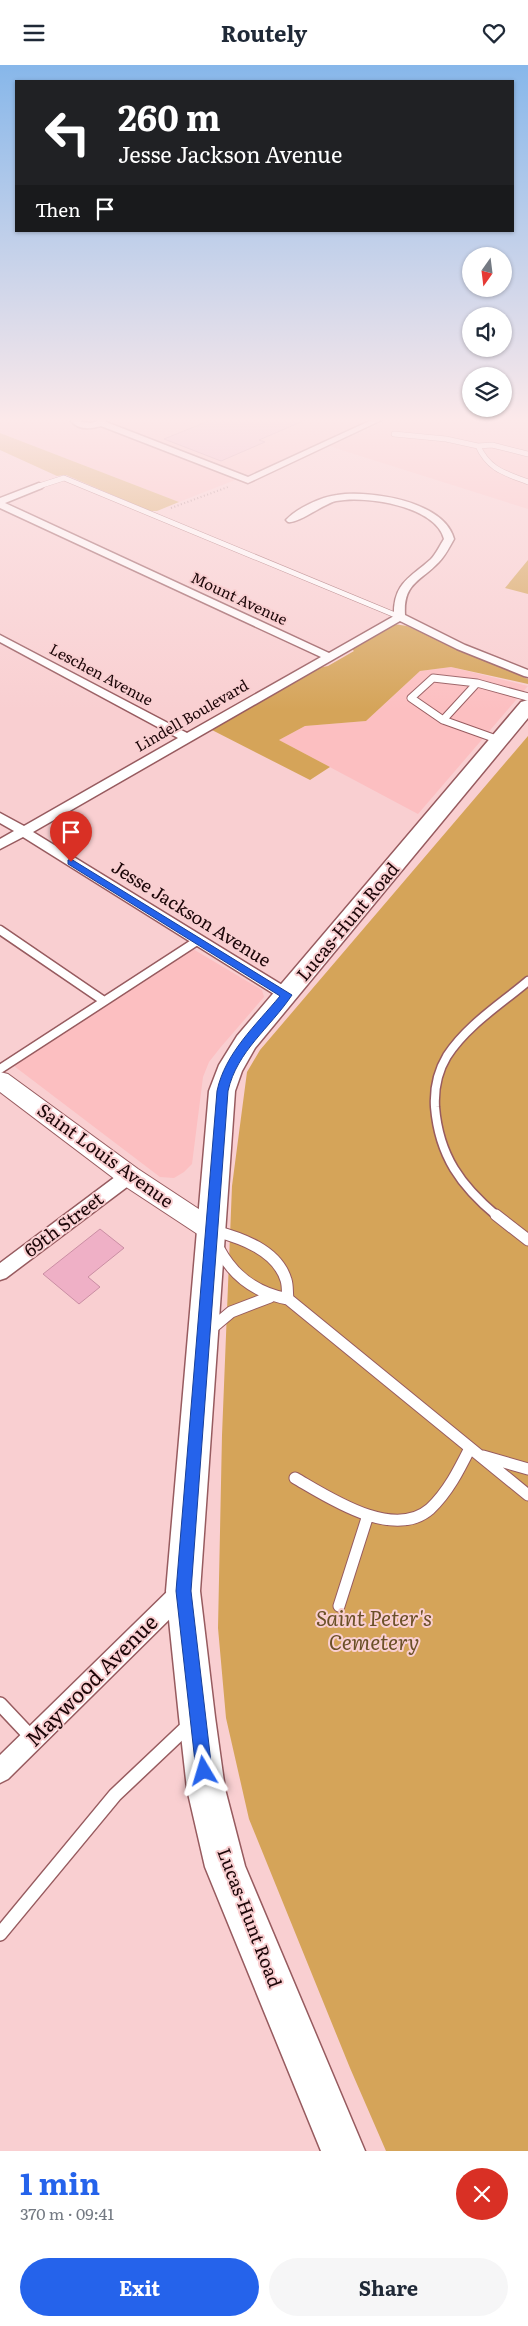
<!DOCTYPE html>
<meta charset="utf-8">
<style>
:root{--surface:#fff;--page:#f6f6f7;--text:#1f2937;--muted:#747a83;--accent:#2563eb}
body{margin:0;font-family:Literata,serif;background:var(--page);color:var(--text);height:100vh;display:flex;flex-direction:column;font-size:19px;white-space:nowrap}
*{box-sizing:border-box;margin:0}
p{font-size:16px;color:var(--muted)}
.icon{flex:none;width:28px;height:28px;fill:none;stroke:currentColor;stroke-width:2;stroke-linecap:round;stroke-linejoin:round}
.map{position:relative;height:2086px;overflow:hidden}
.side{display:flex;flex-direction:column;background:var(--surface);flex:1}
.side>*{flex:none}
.top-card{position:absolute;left:15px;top:15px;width:499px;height:152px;border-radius:0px;box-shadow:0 1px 4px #0004;background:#202124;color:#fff;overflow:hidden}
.needle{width:32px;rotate:194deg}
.controls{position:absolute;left:462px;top:182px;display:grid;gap:10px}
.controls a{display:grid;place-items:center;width:50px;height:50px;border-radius:50%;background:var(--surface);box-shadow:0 1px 4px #0004;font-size:25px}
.pin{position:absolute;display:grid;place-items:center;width:42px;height:42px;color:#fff;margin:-51px -21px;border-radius:50% 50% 50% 0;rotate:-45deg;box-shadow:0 0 5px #0007}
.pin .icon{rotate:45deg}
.me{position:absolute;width:55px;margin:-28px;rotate:353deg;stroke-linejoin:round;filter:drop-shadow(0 0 4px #0008)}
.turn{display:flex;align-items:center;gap:18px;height:105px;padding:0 20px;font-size:22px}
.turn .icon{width:65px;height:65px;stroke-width:2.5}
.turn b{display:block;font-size:35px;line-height:42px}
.then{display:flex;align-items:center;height:48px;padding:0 20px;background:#0003;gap:10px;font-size:19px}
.round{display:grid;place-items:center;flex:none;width:52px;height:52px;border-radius:26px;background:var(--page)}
.head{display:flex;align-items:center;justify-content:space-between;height:85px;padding:0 20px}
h1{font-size:30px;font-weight:700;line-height:38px;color:var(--accent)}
.action{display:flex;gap:10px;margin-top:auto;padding:10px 20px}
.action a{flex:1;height:58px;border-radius:30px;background:var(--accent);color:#fff;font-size:20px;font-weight:700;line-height:58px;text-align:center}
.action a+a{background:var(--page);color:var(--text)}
header{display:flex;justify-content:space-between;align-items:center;height:65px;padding:0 20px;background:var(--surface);font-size:22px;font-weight:700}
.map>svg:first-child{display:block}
.built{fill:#fcbfc1}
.green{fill:#d5a459}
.building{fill:#efb0c6;stroke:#ca8ea3}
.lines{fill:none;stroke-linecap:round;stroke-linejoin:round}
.lane-far4-casing{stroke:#975b5f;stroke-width:6}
.lane-far3-casing{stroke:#975b5f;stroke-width:9}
.lane-far2-casing{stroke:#975b5f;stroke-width:11}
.lane-far1-casing{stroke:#975b5f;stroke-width:13}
.lane-casing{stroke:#975b5f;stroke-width:16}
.street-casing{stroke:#975b5f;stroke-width:3}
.secondary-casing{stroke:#975b5f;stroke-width:2}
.primary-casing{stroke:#975b5f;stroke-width:3}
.path{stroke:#a88587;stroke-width:2;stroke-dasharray:1 2.5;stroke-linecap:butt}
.lane-far4{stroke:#fff;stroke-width:5}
.lane-far3{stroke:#fff;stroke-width:7}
.lane-far2{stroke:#fff;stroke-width:8}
.lane-far1{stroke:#fff;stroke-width:11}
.lane{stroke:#fff;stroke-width:13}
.street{fill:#fff;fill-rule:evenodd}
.secondary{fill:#fff;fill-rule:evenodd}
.primary{fill:#fff;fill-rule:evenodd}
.route{fill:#2563eb;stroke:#184099}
.labels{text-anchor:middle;stroke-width:4;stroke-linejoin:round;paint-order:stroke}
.far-street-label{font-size:15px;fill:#1c0608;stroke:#f9cfd1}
.street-label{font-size:18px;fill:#1c0608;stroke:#f9cfd1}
.near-park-label{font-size:21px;font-style:italic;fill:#6b5027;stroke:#f9cfd1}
.near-street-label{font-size:21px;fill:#1c0608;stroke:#f9cfd1}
</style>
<header><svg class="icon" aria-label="menu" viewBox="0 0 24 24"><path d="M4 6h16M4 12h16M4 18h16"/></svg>Routely<svg class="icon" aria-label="heart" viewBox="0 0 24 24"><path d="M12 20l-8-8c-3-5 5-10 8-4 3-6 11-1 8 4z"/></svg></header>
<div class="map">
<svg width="528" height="2086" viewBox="0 0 528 2086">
<rect width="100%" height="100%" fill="#f9cfd1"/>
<path class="built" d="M0 353H375L248 410 179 437 0 368Z
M394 353H528V444L329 381Z
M451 602 528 621 418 749 279 675 305 661 366 656 420 606Z
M193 884 262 925 264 932 220 983 209 997 203 1012 192 1099 184 1107 174 1113 160 1112 14 1001Z"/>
<path class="green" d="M0 368 179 437 157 446H150L66 410 57 411 0 385Z
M528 495V529L505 523Z
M394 559 407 561 528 614V619L451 602 420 606 366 656 305 661 279 675 330 702 310 715 210 664 313 604 328 601 354 586 351 583Z
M528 671V2086H386L350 2003 249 1754 226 1653 218 1563 222 1370 232 1121 247 1007 260 985Z"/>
<path class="building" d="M216 353H310L259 375 265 377 221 396 164 374Z
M100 1164 124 1183 88 1212 100 1222 79 1239 43 1209Z"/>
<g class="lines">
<defs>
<path id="lane-far4" d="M394 369 446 374 478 381C489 405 505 408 528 417
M478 381 492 380 528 389
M39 421 64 413 400 552"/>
<path id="lane-far3" d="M443 655 411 633 433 613 477 618
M499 675 443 655 477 618 528 632"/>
<path id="lane-far2" d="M0 865 104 936
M0 1004 197 876
M497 1151C461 1121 439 1091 435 1042 434 1025 438 1006 447 991 467 960 501 939 528 916"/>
<path id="lane-far1" d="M496 1150 528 1175
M215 1166C241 1173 277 1185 286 1215 288 1221 287 1228 288 1234
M219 1184C234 1212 256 1228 288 1234L528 1430
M212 1263 231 1247 270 1232
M483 1391 528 1404
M295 1413C328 1432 393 1476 430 1444 448 1427 459 1405 470 1383
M339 1541 368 1450"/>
<path id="lane" d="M0 1639 33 1674
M0 1869 115 1730 189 1660"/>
<path id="street" d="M74 353H82L81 357 91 358 98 356V353H106V357L248 412 376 353H386L248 418 101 361C91 364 78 365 71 356Z
M39 418 44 421 42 423 5 438 329 588 394 551C393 518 410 513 431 494 436 489 440 480 444 474 436 441 365 430 336 436 323 439 298 459 288 457L286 455C297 443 321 432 337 430 370 425 444 436 454 474 450 481 445 491 439 497 420 517 403 518 405 550L465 580 528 605V612L524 611 457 584 400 556 33 767 292 926 295 930 292 934H282L23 772 0 784V774L14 766 0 758V748L24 761 178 673 0 577V570L187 668 321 592 0 443V433Z
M129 1105 135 1106 137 1111 135 1116 6 1213 0 1215V1198L123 1106Z
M183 1516 191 1519 194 1526 191 1533 8 1714 0 1718V1690L175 1519Z"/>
<path id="secondary" d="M0 1007 8 1009 138 1104 220 1158 224 1165 220 1172 211 1175 202 1172 120 1118 0 1027Z"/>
<path id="primary" d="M528 635V653L255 983 242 1006 235 1026 200 1526 215 1652 225 1724 245 1801 365 2086H321L205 1802 187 1724 179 1652 166 1526 209 1026 219 1000 237 971 521 637Z"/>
</defs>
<use href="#lane-far4" class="lane-far4-casing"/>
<use href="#lane-far3" class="lane-far3-casing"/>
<use href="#lane-far2" class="lane-far2-casing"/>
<use href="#lane-far1" class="lane-far1-casing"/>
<use href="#lane" class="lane-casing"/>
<use href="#street" class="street-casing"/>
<use href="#secondary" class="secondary-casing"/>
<use href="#primary" class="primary-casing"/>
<path class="path" d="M171 443 228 422"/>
<use href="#lane-far4" class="lane-far4"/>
<use href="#lane-far3" class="lane-far3"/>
<use href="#lane-far2" class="lane-far2"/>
<use href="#lane-far1" class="lane-far1"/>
<use href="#lane" class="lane"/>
<use href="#street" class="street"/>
<use href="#secondary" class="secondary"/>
<use href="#primary" class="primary"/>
</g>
<linearGradient id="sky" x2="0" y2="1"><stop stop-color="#87b7ea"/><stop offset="0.55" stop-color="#fce9ea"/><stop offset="1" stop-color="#fce9ea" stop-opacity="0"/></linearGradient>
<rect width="528" height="645" fill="url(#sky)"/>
<path class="route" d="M71 794 292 930C270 963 237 986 228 1026L191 1526 212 1706 210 1712 204 1714 198 1712 196 1706 176 1526 217 1026C225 988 256 960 280 931L68 799V795Z"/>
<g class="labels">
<g class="far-street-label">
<text transform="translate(239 534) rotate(25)" y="5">Mount Avenue</text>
<text transform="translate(101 610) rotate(28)" y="5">Leschen Avenue</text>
<text transform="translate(192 651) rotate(-30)" y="5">Lindell Boulevard</text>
</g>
<g class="street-label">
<text transform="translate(191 849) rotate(32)" y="6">Jesse Jackson Avenue</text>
<text transform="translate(348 857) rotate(-50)" y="6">Lucas-Hunt Road</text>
<text transform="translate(105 1091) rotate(36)" y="6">Saint Louis Avenue</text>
<text transform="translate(64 1160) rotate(-37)" y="6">69th Street</text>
<text transform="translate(249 1853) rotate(69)" y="6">Lucas-Hunt Road</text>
</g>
<g class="near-park-label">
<text x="374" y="1561">Saint Peter's<tspan x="374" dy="24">Cemetery</tspan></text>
</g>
<g class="near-street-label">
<text transform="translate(92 1616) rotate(-45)" y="7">Maywood Avenue</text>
</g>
</g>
</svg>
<div class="controls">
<a><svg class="needle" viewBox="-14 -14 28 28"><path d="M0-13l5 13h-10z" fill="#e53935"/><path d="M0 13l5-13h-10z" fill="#747a83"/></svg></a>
<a><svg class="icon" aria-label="sound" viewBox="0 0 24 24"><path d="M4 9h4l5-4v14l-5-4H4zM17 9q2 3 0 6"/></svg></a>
<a><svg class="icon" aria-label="layers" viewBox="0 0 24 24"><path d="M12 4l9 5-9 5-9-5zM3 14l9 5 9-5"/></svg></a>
</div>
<div class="pin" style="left:71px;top:797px;background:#d93025"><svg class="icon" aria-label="arrive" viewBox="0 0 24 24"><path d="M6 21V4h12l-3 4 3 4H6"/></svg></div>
<svg class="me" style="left:204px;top:1706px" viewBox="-20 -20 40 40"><path d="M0-17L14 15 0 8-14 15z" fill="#2563eb" stroke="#fff" stroke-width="4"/></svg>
<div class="top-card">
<div class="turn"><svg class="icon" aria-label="left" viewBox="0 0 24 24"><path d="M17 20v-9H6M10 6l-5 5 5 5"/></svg><div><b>260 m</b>Jesse Jackson Avenue</div></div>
<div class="then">Then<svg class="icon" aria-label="arrive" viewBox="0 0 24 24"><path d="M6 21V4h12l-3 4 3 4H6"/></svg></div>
</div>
</div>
<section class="side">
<div class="head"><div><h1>1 min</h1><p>370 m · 09:41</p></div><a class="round" style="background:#d93025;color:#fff"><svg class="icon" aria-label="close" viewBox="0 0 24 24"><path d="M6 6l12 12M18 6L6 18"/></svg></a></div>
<div class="action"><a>Exit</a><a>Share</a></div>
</section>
